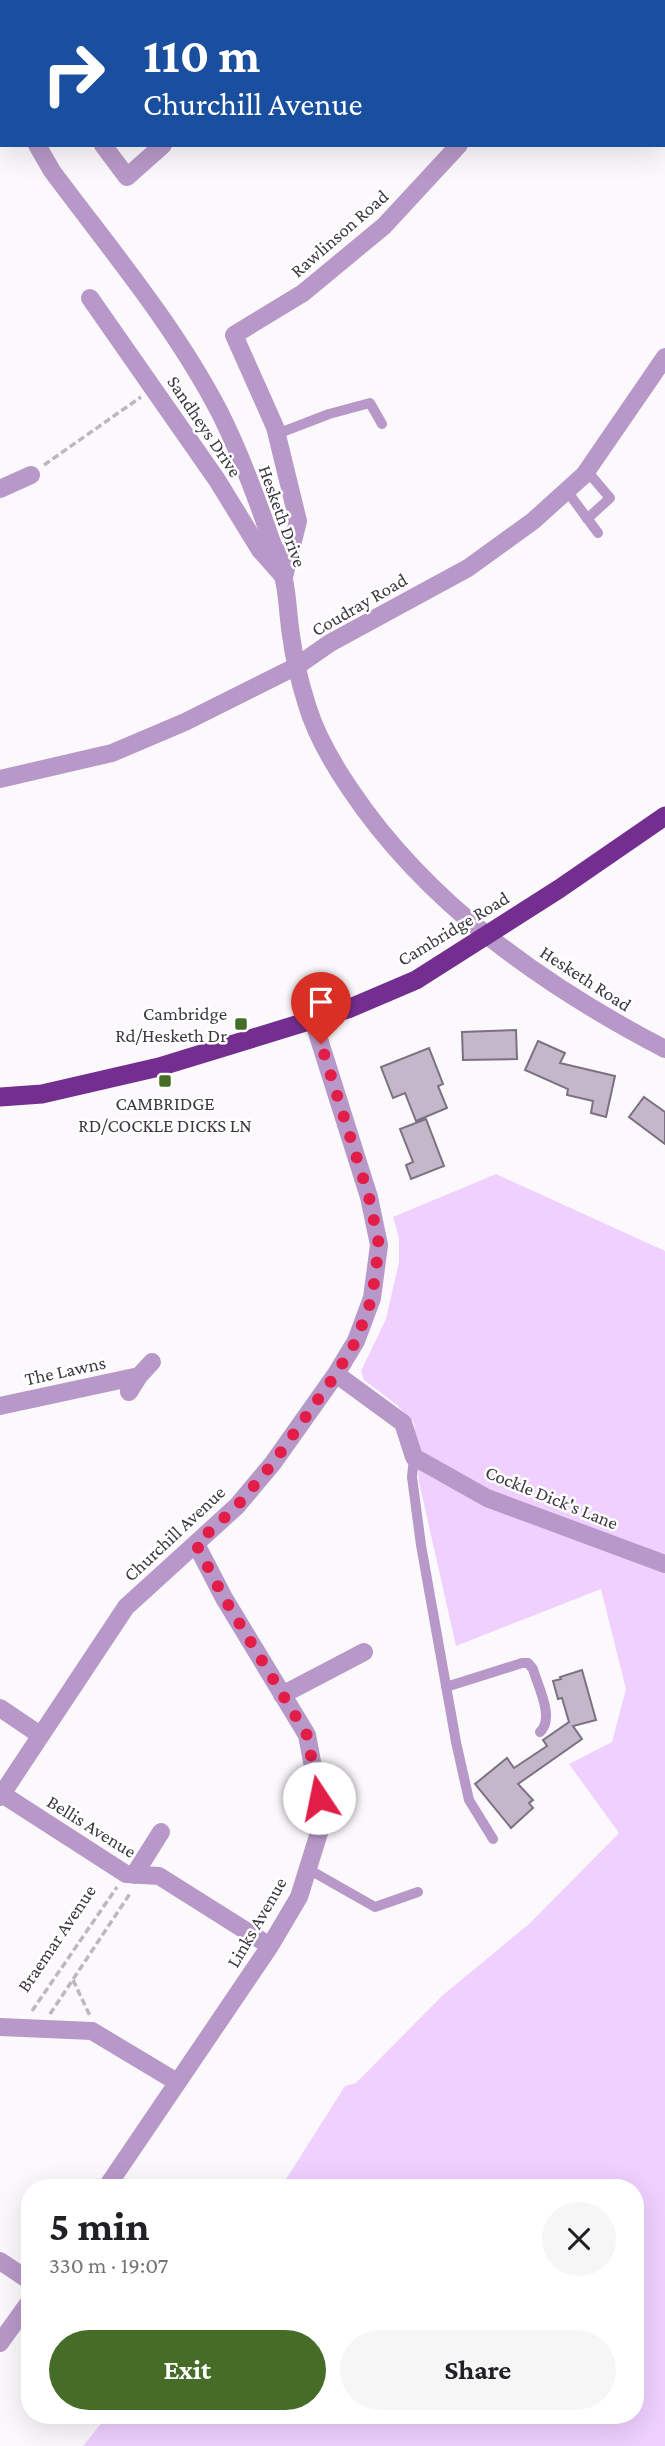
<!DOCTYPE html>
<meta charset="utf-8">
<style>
:root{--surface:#fff;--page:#f6f6f6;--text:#202124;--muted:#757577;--accent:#456d28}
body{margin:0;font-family:"Crimson Pro",serif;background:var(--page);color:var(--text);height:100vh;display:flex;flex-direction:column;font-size:26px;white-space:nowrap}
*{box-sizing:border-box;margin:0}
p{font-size:23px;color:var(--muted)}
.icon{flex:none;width:38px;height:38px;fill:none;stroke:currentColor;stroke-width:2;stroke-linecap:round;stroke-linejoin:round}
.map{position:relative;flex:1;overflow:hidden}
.panel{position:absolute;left:21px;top:2179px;width:623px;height:245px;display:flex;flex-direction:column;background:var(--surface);border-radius:28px;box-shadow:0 7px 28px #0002}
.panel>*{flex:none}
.top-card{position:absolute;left:0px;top:0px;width:665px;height:147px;box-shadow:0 7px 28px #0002;background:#1a4fa0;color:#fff;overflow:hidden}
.pin{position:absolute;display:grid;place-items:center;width:60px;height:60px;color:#fff;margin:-72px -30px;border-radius:50% 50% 50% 0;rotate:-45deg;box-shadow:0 0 7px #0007}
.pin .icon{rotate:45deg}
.me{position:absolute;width:77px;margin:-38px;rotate:349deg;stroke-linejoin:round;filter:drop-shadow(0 0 5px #0008)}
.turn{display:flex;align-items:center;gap:24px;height:147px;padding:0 28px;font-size:32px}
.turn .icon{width:91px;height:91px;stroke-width:2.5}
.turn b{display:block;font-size:49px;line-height:60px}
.round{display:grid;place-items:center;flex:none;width:74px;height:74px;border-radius:37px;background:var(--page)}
.head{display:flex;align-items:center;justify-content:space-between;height:119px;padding:0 28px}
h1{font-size:42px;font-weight:700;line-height:52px}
.button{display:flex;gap:14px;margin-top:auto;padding:14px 28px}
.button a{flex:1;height:80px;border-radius:42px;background:var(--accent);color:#fff;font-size:28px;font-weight:700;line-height:80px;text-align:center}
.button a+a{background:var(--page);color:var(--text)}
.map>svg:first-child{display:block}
.green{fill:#efd0ff}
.building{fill:#c4b7ca;stroke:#7c7182;stroke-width:2}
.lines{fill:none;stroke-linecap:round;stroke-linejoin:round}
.path{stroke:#bcb9be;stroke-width:3.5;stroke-dasharray:7 3.5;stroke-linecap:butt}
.service{stroke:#b898c8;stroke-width:10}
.minor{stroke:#b898c8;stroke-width:18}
.tertiary{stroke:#b898c8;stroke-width:18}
.trunk{stroke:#742e90;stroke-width:19}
.route{stroke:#e11d48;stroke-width:12;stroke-dasharray:0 21.6}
.poi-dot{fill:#456d28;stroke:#fff;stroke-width:2.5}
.labels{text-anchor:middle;stroke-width:5;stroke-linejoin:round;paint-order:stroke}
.street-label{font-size:19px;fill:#3e3940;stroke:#fff}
.poi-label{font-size:19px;fill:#3e3940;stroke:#fff;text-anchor:end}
</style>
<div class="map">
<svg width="665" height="2446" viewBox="0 0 665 2446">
<rect width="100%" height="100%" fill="#fcf9fd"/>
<path class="green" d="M496 1174 665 1251V2446H83L108 2415H635V2188L281 2187 345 2086 356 2083 443 1995 529 1924 619 1833 569 1764 612 1742 626 1689 601 1589 456 1646 419 1482 414 1423 397 1405 364 1380 361 1371 386 1319 399 1262V1238L393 1217Z"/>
<path class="building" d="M516 1030 517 1059 463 1060 462 1032Z
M538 1041 565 1053 560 1063 615 1076 606 1117 591 1113 593 1101 567 1095 568 1089 525 1070Z
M429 1048 443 1084 438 1086 447 1108 416 1121 405 1093 393 1098 381 1067Z
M644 1097 665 1112V1144L629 1117Z
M426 1119 444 1166 411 1179 406 1165 413 1162 400 1129Z
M582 1670 596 1720 573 1726 582 1739 518 1784 533 1800 529 1803 533 1808 511 1828 475 1784 507 1758 514 1768 547 1746 543 1740 569 1722 562 1698 558 1699 553 1681 561 1679 560 1677Z"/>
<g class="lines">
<path class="path" d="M44 465 141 397
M73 1980 90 2016
M32 2011 117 1887
M50 2014 131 1892"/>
<path class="service" d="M277 434 329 414 370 403 382 424
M567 491 598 533
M587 519 610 498 587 471
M414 1457 412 1477 421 1545 456 1742 469 1800 493 1839
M446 1687 522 1663H528L533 1669C538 1687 555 1718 540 1732
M308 1869 375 1907 418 1892"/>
<path class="minor" d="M10 0 11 2
M600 2 601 0
M103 145 127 177 163 145
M90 298 217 480 260 550 284 577
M0 489 31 475
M284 577 298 521 275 427 234 335 303 293 384 226 459 145
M0 779 112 753 185 722 297 666 330 643 468 568 533 521 584 475 665 357
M336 1374 403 1423 414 1457 423 1462 487 1498 665 1564
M129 1392 139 1376 152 1362
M0 1406 139 1376
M282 1695 364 1652
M0 1708 40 1735
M2 1794 126 1874 159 1876 270 1946
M0 1797 126 1607 237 1506 273 1463 336 1374 356 1341 372 1298 379 1245 369 1197 313 1020
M134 1875 161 1832
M0 2027 92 2031 177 2082
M106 2188 270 1946 299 1897 323 1820 307 1735 224 1598 196 1544
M0 2261 30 2281
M0 2343 30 2301"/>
<path class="tertiary" d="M0 84 2 87
M37 145 52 171C110 249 175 326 220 413 240 453 256 496 270 537 275 551 282 565 284 580 288 598 288 617 291 635 294 658 300 683 307 705 316 735 333 764 350 789 427 904 544 986 665 1049"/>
<path class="trunk" d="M0 1097 42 1094 159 1067 348 1009 416 980 559 889 665 816"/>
</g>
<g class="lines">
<path class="route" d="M319 1798 307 1735 224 1598 196 1544 237 1506 273 1463 336 1374 356 1341 372 1298 379 1245 369 1197 321 1044"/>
</g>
<g class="poi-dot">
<rect x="234" y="1017" width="14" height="14" rx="3.5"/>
<rect x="158" y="1074" width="14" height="14" rx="3.5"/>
</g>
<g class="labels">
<g class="street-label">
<text transform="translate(339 233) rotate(-41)" y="7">Rawlinson Road</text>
<text transform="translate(205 426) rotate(56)" y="7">Sandheys Drive</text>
<text transform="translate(283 516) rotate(70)" y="7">Hesketh Drive</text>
<text transform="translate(359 604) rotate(-30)" y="7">Coudray Road</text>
<text transform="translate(453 928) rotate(-31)" y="7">Cambridge Road</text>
<text transform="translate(586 978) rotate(33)" y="7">Hesketh Road</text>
<text transform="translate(65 1370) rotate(-12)" y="7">The Lawns</text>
<text transform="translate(552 1497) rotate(22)" y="7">Cockle Dick's Lane</text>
<text transform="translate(174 1533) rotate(-43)" y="7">Churchill Avenue</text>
<text transform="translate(92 1826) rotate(32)" y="7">Bellis Avenue</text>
<text transform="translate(256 1922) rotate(-60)" y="7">Links Avenue</text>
<text transform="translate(56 1938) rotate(-56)" y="7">Braemar Avenue</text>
</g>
<g class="poi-label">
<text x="227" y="1020">Cambridge<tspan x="227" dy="22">Rd/Hesketh Dr</tspan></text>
<text x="165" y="1110" text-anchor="middle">CAMBRIDGE<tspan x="165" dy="22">RD/COCKLE DICKS LN</tspan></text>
</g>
</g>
</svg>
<div class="pin" style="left:321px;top:1044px;background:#d93025"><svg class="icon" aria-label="arrive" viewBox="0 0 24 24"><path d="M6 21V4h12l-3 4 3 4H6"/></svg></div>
<svg class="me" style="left:319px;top:1798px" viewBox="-20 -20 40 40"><circle r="19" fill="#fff"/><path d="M0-13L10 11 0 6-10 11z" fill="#e11d48"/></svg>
<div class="top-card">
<div class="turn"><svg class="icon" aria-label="right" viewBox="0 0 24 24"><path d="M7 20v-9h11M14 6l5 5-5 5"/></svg><div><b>110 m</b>Churchill Avenue</div></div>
</div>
<section class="panel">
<div class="head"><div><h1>5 min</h1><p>330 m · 19:07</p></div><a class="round"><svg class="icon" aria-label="close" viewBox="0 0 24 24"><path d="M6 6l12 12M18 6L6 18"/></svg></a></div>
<div class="button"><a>Exit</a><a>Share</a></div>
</section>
</div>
